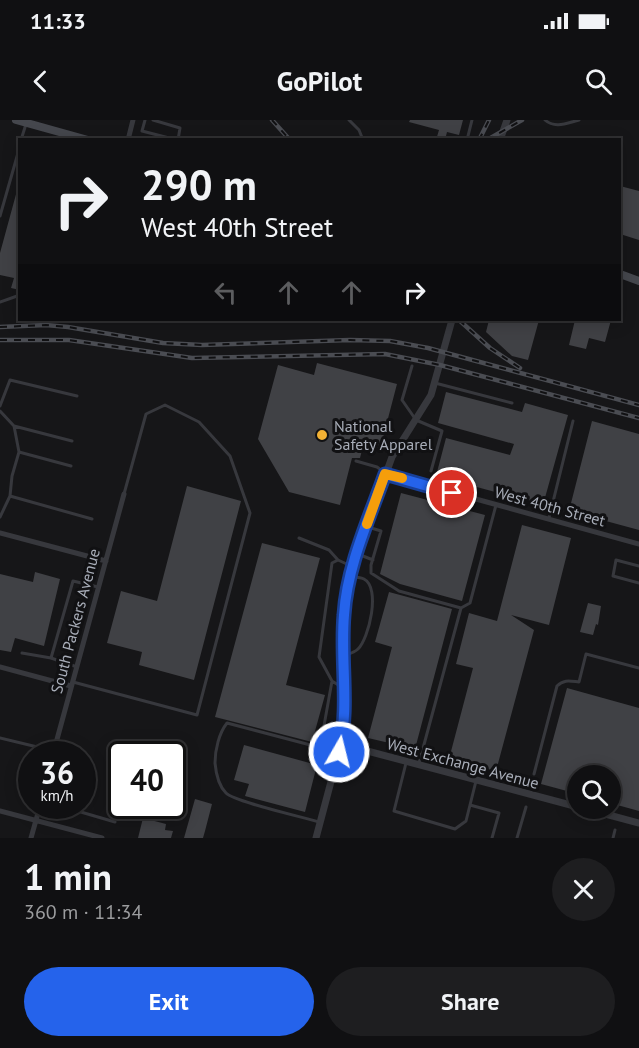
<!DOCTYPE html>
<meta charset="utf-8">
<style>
:root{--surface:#101012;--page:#1e1e20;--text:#f1f3f6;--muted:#9c9d9f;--line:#303032;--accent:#2563eb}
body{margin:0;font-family:"PT Sans",sans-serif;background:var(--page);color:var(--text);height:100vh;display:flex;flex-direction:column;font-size:22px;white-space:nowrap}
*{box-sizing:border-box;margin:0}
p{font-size:20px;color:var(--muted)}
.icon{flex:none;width:33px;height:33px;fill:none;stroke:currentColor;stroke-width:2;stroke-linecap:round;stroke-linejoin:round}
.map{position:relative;height:718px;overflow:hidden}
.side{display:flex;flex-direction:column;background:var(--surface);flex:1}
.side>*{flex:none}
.top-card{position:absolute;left:18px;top:18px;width:603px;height:183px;border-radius:0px;box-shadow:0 3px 15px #0003,0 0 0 2px var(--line);background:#101012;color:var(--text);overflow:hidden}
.buttons{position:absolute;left:567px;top:645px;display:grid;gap:12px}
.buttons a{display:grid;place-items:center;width:54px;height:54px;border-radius:50%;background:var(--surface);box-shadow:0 3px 15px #0003,0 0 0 2px var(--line);font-size:30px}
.speed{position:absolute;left:18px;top:621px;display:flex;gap:12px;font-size:30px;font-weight:700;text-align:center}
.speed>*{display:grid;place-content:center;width:78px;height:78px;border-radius:50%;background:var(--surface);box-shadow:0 3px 15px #0003,0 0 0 2px var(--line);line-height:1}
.speed small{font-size:15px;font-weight:400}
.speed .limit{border:3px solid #111;border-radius:9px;background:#fff;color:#111}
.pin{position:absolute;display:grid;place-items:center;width:51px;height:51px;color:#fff;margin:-26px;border:3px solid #fff;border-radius:50%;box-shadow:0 2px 6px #0007}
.me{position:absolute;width:66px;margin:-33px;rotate:8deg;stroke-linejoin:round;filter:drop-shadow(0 0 4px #0008)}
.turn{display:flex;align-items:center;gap:21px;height:126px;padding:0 24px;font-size:27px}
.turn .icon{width:78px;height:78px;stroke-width:2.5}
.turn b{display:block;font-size:42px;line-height:51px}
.lanes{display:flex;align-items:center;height:57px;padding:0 24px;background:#0003;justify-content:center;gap:30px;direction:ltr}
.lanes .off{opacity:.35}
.round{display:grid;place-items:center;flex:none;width:63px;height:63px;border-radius:32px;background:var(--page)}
.headline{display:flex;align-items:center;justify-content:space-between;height:102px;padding:0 24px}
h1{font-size:36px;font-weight:700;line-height:45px}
.action{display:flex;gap:12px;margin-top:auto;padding:12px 24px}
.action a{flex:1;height:69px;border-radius:36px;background:var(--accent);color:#fff;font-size:24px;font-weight:700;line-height:69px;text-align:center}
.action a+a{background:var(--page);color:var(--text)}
.status{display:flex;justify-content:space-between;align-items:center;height:42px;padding:0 30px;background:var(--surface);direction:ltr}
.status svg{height:16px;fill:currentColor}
header{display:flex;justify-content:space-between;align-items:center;height:78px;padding:0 24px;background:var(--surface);font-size:27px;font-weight:700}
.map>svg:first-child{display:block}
.building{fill:#404145}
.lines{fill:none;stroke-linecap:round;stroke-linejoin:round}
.service{stroke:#37383d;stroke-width:3}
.minor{stroke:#37383d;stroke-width:5}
.tertiary{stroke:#37383d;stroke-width:7}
.secondary{stroke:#45474d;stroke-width:8}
.rail-casing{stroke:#4a4c52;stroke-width:4.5}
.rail{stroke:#111113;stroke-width:2;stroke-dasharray:7;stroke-linecap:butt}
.route-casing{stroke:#184099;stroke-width:15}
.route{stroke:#2563eb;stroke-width:10}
.slow{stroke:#f59e0b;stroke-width:10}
.poi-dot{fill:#f2b134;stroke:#111113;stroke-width:2}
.labels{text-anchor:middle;stroke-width:6;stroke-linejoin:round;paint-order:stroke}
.poi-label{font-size:16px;fill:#a8adb8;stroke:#111113;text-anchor:start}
.street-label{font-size:16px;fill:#a8adb8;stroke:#111113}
</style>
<div class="status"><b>11:33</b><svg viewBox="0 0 49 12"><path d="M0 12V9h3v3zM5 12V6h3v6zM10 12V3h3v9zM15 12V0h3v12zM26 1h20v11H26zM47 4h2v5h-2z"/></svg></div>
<header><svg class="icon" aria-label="back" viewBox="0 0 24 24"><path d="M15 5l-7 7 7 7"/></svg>GoPilot<svg class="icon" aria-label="search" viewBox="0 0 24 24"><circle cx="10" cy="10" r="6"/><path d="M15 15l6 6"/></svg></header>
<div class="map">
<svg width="639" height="718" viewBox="0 0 639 718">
<rect width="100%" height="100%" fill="#161618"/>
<path class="building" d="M410 0H463L459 15 447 12 445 20H436L439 10 409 2Z
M620 66 639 71V120L620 114Z
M18 67H20V118L16 130 20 131V170L11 168 14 158 0 155V133Z
M489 200H539L528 240 512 236 486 212Z
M575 200H611L605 222 589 218 586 229 569 225Z
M317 243 397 264 380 329 363 326 360 338H352L340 385 289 372 258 319 278 245 314 255Z
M446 272 522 292 525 283 568 295 543 385 436 356 446 318 510 335 514 324 438 303Z
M592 301 639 314V410L569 391Z
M187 366 241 381 194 560 139 545 142 532 107 523 121 471 157 481Z
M401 373 485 395 462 481 400 464 380 454Z
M522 405 571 418 549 505 511 495 534 510 496 651 449 639 473 548 456 544 469 493 497 501Z
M262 423 320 438 286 565 325 575 312 622 215 597Z
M35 452 60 459 44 526 15 518 11 532 0 530V454L33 462Z
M389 472 452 489 415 629 368 618 392 527 375 522Z
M588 483 601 486 598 505 596 504 593 515 580 512Z
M567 568 639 588V691L610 683V656H578V674L541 664Z
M244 625 317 645 305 692 245 676 249 664 234 660Z
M195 679 212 684 205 711 203 718H184Z
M143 698 166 704 165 710 173 711 171 718H138Z"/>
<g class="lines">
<path class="service" d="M145 0 142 11 177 20
M153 0 180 8 178 20
M349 0 359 10 363 20
M545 0C555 9 567 3 579 0
M21 20 26 4
M467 20 472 0
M0 96 20 26
M0 182 20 175
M412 246 402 280 416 300 442 311 431 351
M435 263 512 283
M0 286 10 260 77 276
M0 291 14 306 19 332 12 356 10 376 0 397
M14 306 72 321
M19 332 71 346
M356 341 377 347 385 353
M10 376 92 399
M549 398 573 301
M368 407 381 411 371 445V453L399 471 461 488 470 483 496 385
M299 418 329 430 338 440
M358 434 373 440
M639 446 616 440 613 456 639 463
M22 533 51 538 77 547
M346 535C349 534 355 532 358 529 369 518 381 468 364 459 360 457 354 457 350 457
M51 538 73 461 98 467
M73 562 197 595 250 393 230 336 199 302 165 285 146 294 124 374
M343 568 332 561 319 537 332 443 338 440 351 446
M0 618 54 631
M320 628 332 561
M406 643 394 691 455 709 466 701 476 661
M419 643 461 488
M534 654 557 566C564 559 570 561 579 562L586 534 639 548
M470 685 499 693 492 718
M68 686 74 690 115 702
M319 702C303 697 235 682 226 673 218 665 216 654 215 643 215 630 219 613 227 603L337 632
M517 718 526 687
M613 718 615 710"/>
<path class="minor" d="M128 20 133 0
M385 354 639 424
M0 413 106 441
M0 547 71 566
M53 634 124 374
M0 691 102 718
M31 718 40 686"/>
<path class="tertiary" d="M500 20 507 0
M341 624 578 687
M583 688 639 703
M316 718 341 624 344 575 343 497 350 453 392 337 431 275 452 200"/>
<path class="secondary" d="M16 0 88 20
M620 154 639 161"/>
<defs>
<path id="rail" d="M272 0 290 20
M479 20 489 0
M487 20 522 0
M459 200 490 228 520 248
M0 207 46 205 68 207 163 223 202 225 350 220 390 221 428 228 639 285
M0 220H69L192 238 385 234 440 245 639 298"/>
</defs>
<use href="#rail" class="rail-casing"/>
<use href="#rail" class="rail"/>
</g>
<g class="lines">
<defs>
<path id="route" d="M339 632C350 587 340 540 344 495 347 446 369 399 385 354L452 373"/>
</defs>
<use href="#route" class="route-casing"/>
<use href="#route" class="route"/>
<path class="slow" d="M367 404 385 354 402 358"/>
</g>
<circle class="poi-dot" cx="322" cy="315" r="6"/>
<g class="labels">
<g class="poi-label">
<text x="334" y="312">National<tspan x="334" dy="18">Safety Apparel</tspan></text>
</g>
<g class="street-label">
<text transform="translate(550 386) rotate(15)" y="6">West 40th Street</text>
<text transform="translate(75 501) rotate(-75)" y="6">South Packers Avenue</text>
<text transform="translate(463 643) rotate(15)" y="6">West Exchange Avenue</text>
</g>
</g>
</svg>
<div class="buttons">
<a><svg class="icon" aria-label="search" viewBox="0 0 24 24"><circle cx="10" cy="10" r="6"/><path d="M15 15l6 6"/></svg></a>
</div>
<div class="speed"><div>36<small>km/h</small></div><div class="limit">40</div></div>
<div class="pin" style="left:452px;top:373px;background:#d93025"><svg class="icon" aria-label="arrive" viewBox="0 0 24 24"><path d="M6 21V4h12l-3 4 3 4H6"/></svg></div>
<svg class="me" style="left:339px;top:632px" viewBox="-20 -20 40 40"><circle r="17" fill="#2563eb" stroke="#fff" stroke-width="3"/><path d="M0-11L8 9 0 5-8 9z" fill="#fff"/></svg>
<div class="top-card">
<div class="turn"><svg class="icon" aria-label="right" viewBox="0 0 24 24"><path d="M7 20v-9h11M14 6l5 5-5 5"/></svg><div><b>290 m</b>West 40th Street</div></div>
<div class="lanes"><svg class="icon off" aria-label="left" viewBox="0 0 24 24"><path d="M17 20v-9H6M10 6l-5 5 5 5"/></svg><svg class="icon off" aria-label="ahead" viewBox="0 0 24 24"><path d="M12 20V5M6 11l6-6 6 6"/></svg><svg class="icon off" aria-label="ahead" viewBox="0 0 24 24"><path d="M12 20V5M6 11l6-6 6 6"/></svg><svg class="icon" aria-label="right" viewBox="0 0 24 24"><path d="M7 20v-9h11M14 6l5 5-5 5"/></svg></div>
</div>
</div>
<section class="side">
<div class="headline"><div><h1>1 min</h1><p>360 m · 11:34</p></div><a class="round"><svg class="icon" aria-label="close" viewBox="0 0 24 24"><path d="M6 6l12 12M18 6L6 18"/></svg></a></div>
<div class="action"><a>Exit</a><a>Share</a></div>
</section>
